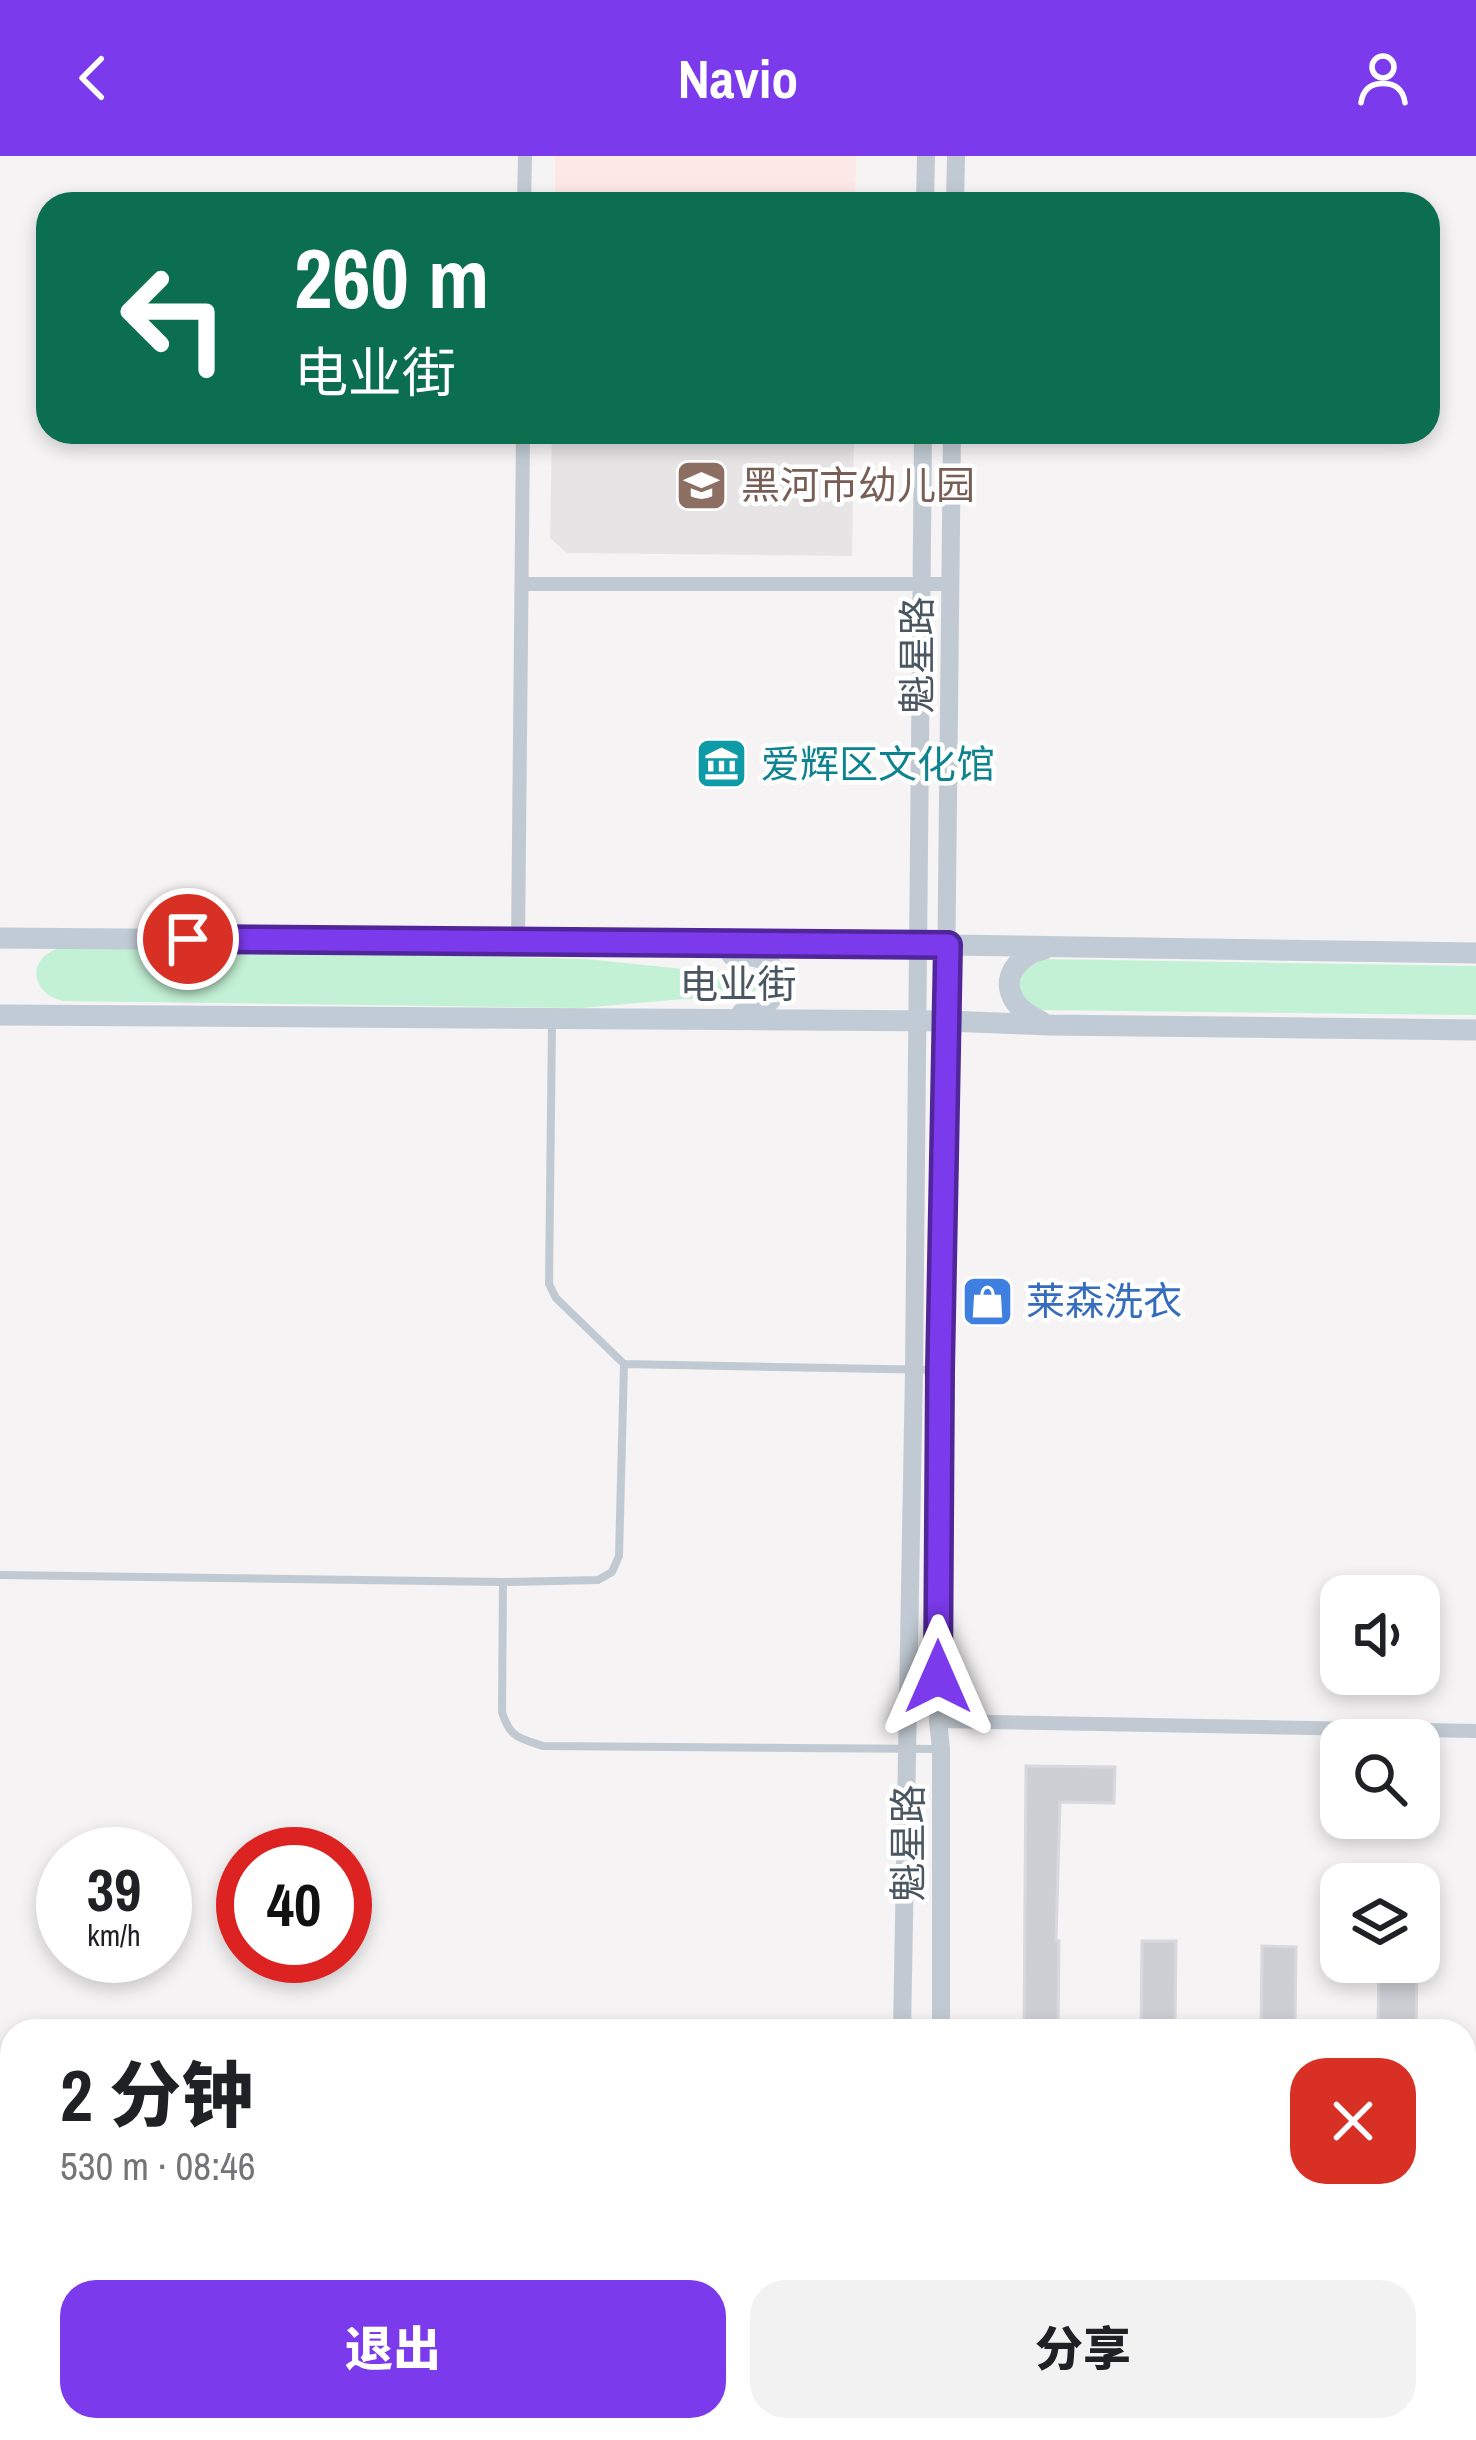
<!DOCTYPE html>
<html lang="zh">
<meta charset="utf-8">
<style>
:root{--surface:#fff;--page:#f2f2f2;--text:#202124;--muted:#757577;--accent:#7c3aed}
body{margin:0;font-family:"Archivo Narrow","Noto Sans SC",sans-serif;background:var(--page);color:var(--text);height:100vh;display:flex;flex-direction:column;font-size:45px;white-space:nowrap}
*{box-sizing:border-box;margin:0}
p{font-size:39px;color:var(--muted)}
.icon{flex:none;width:66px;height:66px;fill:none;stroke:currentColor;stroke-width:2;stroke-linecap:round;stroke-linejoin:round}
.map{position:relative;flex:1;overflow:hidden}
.drawer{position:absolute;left:0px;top:1863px;width:1476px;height:423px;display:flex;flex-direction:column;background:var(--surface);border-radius:36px 36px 0 0;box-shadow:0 6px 18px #0003}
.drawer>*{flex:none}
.banner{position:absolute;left:36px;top:36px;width:1404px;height:252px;border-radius:36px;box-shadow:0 6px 18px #0003;background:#0b6e4f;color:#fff;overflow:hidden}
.buttons{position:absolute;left:1320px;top:1419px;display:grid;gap:24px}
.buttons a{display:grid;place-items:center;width:120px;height:120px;border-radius:24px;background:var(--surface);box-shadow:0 6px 18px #0003;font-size:60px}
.speed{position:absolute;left:36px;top:1671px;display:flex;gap:24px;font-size:60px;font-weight:700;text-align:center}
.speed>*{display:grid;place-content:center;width:156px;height:156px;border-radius:50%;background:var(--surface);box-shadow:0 6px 18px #0003;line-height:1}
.speed small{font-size:30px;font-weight:400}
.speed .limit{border:18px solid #d22;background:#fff;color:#111}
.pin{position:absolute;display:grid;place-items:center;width:102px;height:102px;color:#fff;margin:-51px;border:6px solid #fff;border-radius:50%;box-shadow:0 3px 12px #0007}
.me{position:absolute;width:132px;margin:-66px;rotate:0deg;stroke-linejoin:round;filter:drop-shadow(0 0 9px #0008)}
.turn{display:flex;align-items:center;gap:42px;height:252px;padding:0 60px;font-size:54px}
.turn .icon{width:156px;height:156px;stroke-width:2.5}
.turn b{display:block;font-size:84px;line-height:102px}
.round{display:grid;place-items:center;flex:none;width:126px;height:126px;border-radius:36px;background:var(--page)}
.headline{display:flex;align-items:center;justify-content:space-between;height:204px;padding:0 60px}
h1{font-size:72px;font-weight:800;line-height:90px}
.primary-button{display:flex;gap:24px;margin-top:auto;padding:24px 60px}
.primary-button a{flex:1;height:138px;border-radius:36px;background:var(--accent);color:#fff;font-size:48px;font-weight:800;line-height:138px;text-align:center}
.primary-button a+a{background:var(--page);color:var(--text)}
header{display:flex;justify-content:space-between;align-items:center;height:156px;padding:0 60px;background:var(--accent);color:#fff;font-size:54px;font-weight:800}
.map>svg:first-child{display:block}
.education{fill:#e6e4e5}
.medical{fill:#fce8e6}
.green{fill:#c3f1d5}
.building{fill:#cdcfd5;stroke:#d7d9de;stroke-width:3}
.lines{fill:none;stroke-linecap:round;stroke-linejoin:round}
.service{stroke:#c1cad2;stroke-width:8}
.minor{stroke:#c1cad2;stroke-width:14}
.tertiary{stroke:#c1cad2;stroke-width:18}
.secondary{stroke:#c1cbd6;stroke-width:21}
.route-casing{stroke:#51269a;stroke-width:30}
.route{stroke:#7c3aed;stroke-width:21}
.labels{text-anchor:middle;stroke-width:9;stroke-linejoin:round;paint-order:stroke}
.education-label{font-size:39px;fill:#785e54;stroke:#fff;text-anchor:start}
.street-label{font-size:39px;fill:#4a5661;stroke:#fff}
.culture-label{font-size:39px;fill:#0d838f;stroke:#fff;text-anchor:start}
.shop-label{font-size:39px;fill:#366cbe;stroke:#fff;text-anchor:start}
</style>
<header><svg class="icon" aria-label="back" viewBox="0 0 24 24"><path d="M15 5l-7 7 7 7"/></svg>Navio<svg class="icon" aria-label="person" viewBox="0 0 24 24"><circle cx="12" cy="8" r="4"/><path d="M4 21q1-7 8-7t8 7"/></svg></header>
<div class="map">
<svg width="1476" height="2284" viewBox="0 0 1476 2284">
<rect width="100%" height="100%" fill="#f5f3f3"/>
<path class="education" d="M552 276H854L852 400 567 397 550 382Z"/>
<path class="medical" d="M555 0H856L855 48H555Z"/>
<path class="green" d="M64 791 585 803 683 813 747 815C760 823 760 837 745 843H683L581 852 63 845C27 836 28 798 64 791Z
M1045 803 1476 810V859L1040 854 1033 852 1019 836C1020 814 1026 812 1045 803Z"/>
<path class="building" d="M1026 1610 1115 1611 1114 1647 1060 1646 1056 1784 1059 1785 1058 1875H1024Z
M1142 1785H1176L1175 1875H1141Z
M1262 1790 1296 1791 1295 1875H1261Z
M1379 1806H1417L1416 1875H1378Z"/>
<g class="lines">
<path class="service" d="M552 868 549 1128 556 1142 624 1208
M0 1419 503 1426 598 1424 612 1416 619 1400 624 1208 939 1214
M503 1426 502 1556C510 1582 519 1582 543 1590L941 1593"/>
<path class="minor" d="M524 48 525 0
M522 428H950
M518 786 523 276
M938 1565 1476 1575"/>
<path class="tertiary" d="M925 48 926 0
M955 48 956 0
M902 1875 914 1214 923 276
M941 1875V1593L938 1565 952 276
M0 2011H12
M1464 2029H1476
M0 2033H12
M1464 2049H1476
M899 2274V2284
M936 2284V2274"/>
<path class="secondary" d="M0 782 948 789 1476 797
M732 799C742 799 753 798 762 803 794 821 772 856 742 857
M0 859 947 865 1049 869 1476 874
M1042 866C1032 860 1022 856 1016 847 998 822 1019 799 1044 793"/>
</g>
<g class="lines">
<defs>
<path id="route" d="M188 783 948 789 940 1214 938 1521"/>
</defs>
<use href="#route" class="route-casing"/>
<use href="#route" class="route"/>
</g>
<defs>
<symbol id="school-square" viewBox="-11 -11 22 22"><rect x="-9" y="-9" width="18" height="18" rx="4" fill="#8d6e63" stroke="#fff"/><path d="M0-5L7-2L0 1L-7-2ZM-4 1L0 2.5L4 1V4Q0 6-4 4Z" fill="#fff"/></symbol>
<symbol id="museum-square" viewBox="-11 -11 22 22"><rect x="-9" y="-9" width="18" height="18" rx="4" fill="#0f9aa8" stroke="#fff"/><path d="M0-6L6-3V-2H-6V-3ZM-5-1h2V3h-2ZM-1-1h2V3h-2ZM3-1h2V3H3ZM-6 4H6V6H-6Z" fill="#fff"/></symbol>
<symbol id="shop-square" viewBox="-11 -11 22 22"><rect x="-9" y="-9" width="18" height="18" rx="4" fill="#3f7fe0" stroke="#fff"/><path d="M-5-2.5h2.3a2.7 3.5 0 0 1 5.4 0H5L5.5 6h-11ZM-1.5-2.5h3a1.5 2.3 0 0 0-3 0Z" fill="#fff"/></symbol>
</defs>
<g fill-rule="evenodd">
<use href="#school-square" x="672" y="300" width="59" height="59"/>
<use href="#museum-square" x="692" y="578" width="59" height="59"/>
<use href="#shop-square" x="958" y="1116" width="59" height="59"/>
</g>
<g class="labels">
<g class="education-label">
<text x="741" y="343">黑河市幼儿园</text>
</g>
<g class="street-label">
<text transform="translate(917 499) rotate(-90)" y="14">魁星路</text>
<text x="738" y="842">电业街</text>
<text transform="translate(908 1687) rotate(-90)" y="14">魁星路</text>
</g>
<g class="culture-label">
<text x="761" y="622">爱辉区文化馆</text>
</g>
<g class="shop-label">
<text x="1026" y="1159">莱森洗衣</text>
</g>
</g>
</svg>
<div class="buttons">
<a><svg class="icon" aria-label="sound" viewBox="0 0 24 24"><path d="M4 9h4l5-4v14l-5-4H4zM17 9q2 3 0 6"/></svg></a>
<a><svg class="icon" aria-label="search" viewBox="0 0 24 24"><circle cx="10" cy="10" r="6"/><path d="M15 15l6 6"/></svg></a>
<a><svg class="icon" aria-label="layers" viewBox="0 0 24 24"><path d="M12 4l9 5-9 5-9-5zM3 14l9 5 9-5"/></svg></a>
</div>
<div class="speed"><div>39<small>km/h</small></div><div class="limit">40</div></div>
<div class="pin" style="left:188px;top:783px;background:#d93025"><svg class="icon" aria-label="arrive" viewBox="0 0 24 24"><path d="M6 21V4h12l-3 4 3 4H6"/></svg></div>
<svg class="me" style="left:938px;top:1521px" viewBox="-20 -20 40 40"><path d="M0-17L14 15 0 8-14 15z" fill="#7c3aed" stroke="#fff" stroke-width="4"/></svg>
<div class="banner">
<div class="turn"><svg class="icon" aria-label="left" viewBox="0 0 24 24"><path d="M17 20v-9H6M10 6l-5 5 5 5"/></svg><div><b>260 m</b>电业街</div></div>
</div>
<section class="drawer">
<div class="headline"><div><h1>2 分钟</h1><p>530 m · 08:46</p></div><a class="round" style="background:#d93025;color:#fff"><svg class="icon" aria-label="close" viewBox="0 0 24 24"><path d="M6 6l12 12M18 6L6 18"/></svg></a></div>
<div class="primary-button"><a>退出</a><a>分享</a></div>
</section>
</div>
